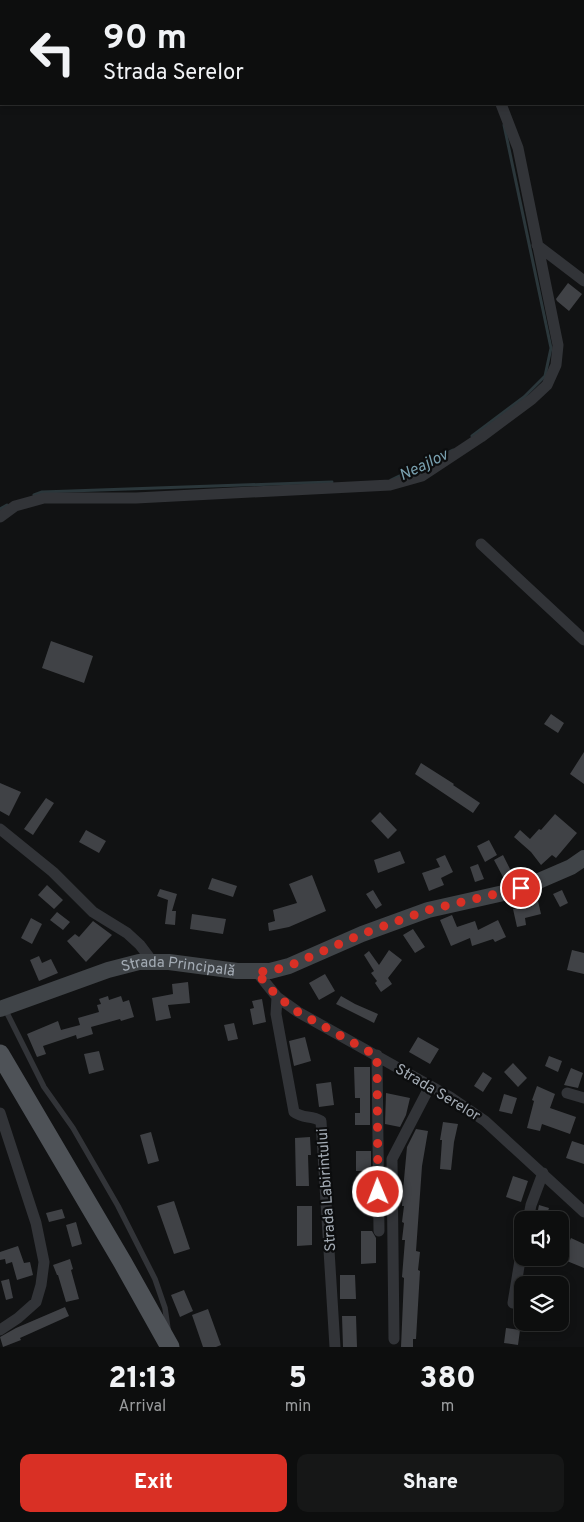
<!DOCTYPE html>
<meta charset="utf-8">
<style>
:root{--surface:#0d0e0e;--page:#161717;--text:#f1f3f6;--muted:#9a9c9e;--line:#2d2e2e;--accent:#d93025}
body{margin:0;font-family:Overpass,sans-serif;background:var(--page);color:var(--text);height:100vh;display:flex;flex-direction:column;font-size:19px;white-space:nowrap}
*{box-sizing:border-box;margin:0}
p{font-size:16px;color:var(--muted)}
.icon{flex:none;width:28px;height:28px;fill:none;stroke:currentColor;stroke-width:2;stroke-linecap:round;stroke-linejoin:round}
.map{position:relative;height:1347px;overflow:hidden}
.sheet{display:flex;flex-direction:column;background:var(--surface);flex:1}
.sheet>*{flex:none}
.guide{position:absolute;left:0px;top:0px;width:585px;height:105px;box-shadow:0 2px 8px #0003,0 0 0 1px var(--line);background:#0d0e0e;color:var(--text);overflow:hidden}
.tools{position:absolute;left:514px;top:1211px;display:grid;gap:10px}
.tools a{display:grid;place-items:center;width:55px;height:55px;border-radius:10px;background:var(--surface);box-shadow:0 2px 8px #0003,0 0 0 1px var(--line);font-size:25px}
.pin{position:absolute;display:grid;place-items:center;width:42px;height:42px;color:#fff;margin:-21px;border:2px solid #fff;border-radius:50%;box-shadow:0 1px 5px #0007}
.me{position:absolute;width:55px;margin:-28px;rotate:359deg;stroke-linejoin:round;filter:drop-shadow(0 0 4px #0008)}
.turn{display:flex;align-items:center;gap:18px;height:105px;padding:0 20px;font-size:22px}
.turn .icon{width:65px;height:65px;stroke-width:2.5}
.turn b{display:block;font-size:35px;line-height:42px}
.eta{display:flex;justify-content:space-evenly;align-items:center;height:85px;text-align:center}
.eta b{font-size:30px;font-weight:800;line-height:35px}
.primary-button{display:flex;gap:10px;margin-top:auto;padding:10px 20px}
.primary-button a{flex:1;height:58px;border-radius:10px;background:var(--accent);color:#fff;font-size:20px;font-weight:800;line-height:58px;text-align:center}
.primary-button a+a{background:var(--page);color:var(--text)}
.map>svg:first-child{display:block}
.lines{fill:none;stroke-linecap:round;stroke-linejoin:round}
.stream{stroke:#2b373b;stroke-width:3}
.building{fill:#404246}
.service{stroke:#323438;stroke-width:5.5}
.minor{stroke:#323438;stroke-width:11}
.secondary{stroke:#404448;stroke-width:16}
.primary{stroke:#4e5257;stroke-width:19}
.route{stroke:#d93025;stroke-width:9;stroke-dasharray:0 16.2}
.labels{text-anchor:middle;stroke-width:4.5;stroke-linejoin:round;paint-order:stroke}
.street-label{font-size:15px;fill:#a3abb4;stroke:#0c0d0e}
.water-label{font-size:16px;font-style:italic;fill:#79a0af;stroke:#0c0d0e}
</style>
<div class="map">
<svg width="584" height="1347" viewBox="0 0 584 1347">
<rect width="100%" height="100%" fill="#111213"/>
<g class="lines">
<path class="stream" d="M472 436 524 397 545 376 551 348 504 125
M391 480 453 450
M34 495 42 492 332 482
M0 509 7 505"/>
</g>
<path class="building" d="M568 283 582 294 569 311 557 301 556 299Z
M51 641 93 656 84 683 42 668Z
M551 714 564 723 558 733 544 724Z
M584 752V784L570 774Z
M421 763 454 784 453 785 480 803 473 813 415 774Z
M0 783 21 792 9 816 0 811Z
M46 798 54 803 33 835 24 829Z
M380 812 397 830 388 839 371 821Z
M555 814 577 833 556 858 552 855 541 865 531 852 514 837 520 830 530 839 539 829 541 830Z
M86 830 106 841 99 853 79 842Z
M489 840 497 855 485 862 477 846Z
M400 851 405 863 378 873 374 860Z
M445 855 453 872 441 878 444 885 429 891 422 873 440 867 436 859Z
M503 855 512 873 503 877 494 860Z
M478 864 484 879 475 882 470 867Z
M312 875 326 911 289 927 269 931 268 923 275 921 273 910 297 903 289 884Z
M212 878 237 886 233 897 208 889Z
M47 885 63 900 54 909 38 895Z
M160 889 177 894 172 911H176L175 925 165 924 168 900 157 896Z
M373 890 382 905 376 909 366 894Z
M562 890 568 903 560 907 553 894Z
M538 901 541 914 525 918 526 925 517 927 513 909 527 906V904Z
M57 912 70 922 63 930 50 920Z
M192 914 226 919 223 934 190 929Z
M452 915 457 927 475 921 478 930 498 920 506 937 495 942 493 939 472 946 470 938 451 946 440 920Z
M31 918 42 924 32 944 21 938Z
M93 921 112 935 86 962 67 941 75 934 79 937Z
M413 929 425 947 415 953 403 935Z
M389 950 402 960 388 978 392 984 381 992 375 983 377 981 371 973 374 971 364 955 369 951 379 965Z
M572 950 584 953V974L567 970Z
M39 956 42 963 51 959 58 973 39 981 30 960Z
M325 974 335 991 319 1000 309 983Z
M188 982 190 1003 168 1005 171 1018 156 1021 152 998 173 994 172 984Z
M108 996 109 1000 121 996 123 1002 129 1000 134 1017 121 1021 120 1019 91 1027 93 1034 77 1039 76 1035 43 1046 46 1054 37 1057 27 1034 58 1021 61 1030 80 1025 78 1018 99 1012 97 1005 101 1004 99 999Z
M341 996 355 1004 378 1014 374 1023 336 1004Z
M262 999 266 1022 253 1025 250 1009 254 1008 252 1001Z
M234 1023 238 1039 228 1041 224 1025Z
M305 1037 311 1061 294 1066 289 1041Z
M418 1037 439 1049 430 1064 409 1052Z
M99 1051 104 1070 89 1074 84 1054Z
M549 1056 562 1061 558 1072 545 1066Z
M513 1063 527 1078 518 1087 504 1072Z
M354 1067H370V1125H355V1113H360V1098H355Z
M571 1068 583 1073 578 1088 564 1085Z
M483 1072 492 1078 483 1092 474 1086Z
M331 1082 334 1105 319 1107 316 1084Z
M537 1086 555 1094 550 1108 576 1117 570 1134 542 1124 540 1131 527 1128 534 1101 532 1100Z
M386 1093 410 1098 406 1115 400 1127 385 1124Z
M504 1094 517 1098 512 1114 499 1111Z
M443 1122 458 1124 454 1142 451 1170 440 1169 442 1140H440Z
M416 1129 428 1131 422 1166 416 1251 420 1252 418 1270 420 1271 416 1339H413V1347H401L404 1278 402 1277 405 1240H402L404 1223 402 1222 404 1206H402L403 1190 407 1147Z
M151 1132 159 1161 148 1164 140 1135Z
M310 1137 311 1155H308L309 1186H296L295 1138Z
M572 1141 584 1145V1164L566 1158Z
M356 1151H371V1171H356Z
M513 1176 528 1181 521 1202 506 1197Z
M174 1201 190 1249 174 1254 157 1206Z
M539 1205 549 1208 545 1220H536Z
M297 1206H312V1245L297 1246Z
M62 1209 65 1218 49 1222 46 1213Z
M76 1222 82 1244 72 1247 66 1225Z
M361 1231H372L376 1238V1263L361 1264Z
M571 1238 584 1244V1268L562 1259Z
M18 1246 24 1263 30 1262 33 1275 17 1280 12 1262 6 1264 5 1259 0 1260V1252Z
M70 1259 73 1269 71 1270 79 1299 66 1302 58 1275H57L53 1265Z
M340 1275H355L356 1299H340Z
M9 1279 13 1298 6 1300 1 1281Z
M184 1290 193 1311 180 1317 171 1295Z
M65 1307 69 1316 20 1338 21 1340 3 1347 0 1337 16 1328Z
M208 1309 221 1345 216 1347H203L192 1315Z
M342 1316H356L357 1347H343Z
M506 1328 520 1330 518 1345 504 1343Z"/>
<g class="lines">
<path class="service" d="M5 1009 44 1087 73 1128 118 1206 155 1279 165 1308 168 1329"/>
<path class="minor" d="M504 1 505 0
M537 245 584 281
M0 517 15 506 44 498H136L390 485 422 476 481 437 532 399 547 385 556 365 558 345 518 148 501 104
M481 544 584 640
M0 829 53 872 93 912 127 933 140 945 152 961
M256 971 277 997 298 1012 450 1097 485 1121 584 1212
M277 997 276 1014 294 1112C303 1119 311 1115 321 1121L335 1347
M377 1055 379 1231
M567 1093 584 1098
M0 1113 36 1223 44 1262 41 1285 36 1302 18 1318 0 1330
M528 1220 531 1205 543 1173
M513 1303 522 1248
M394 1339 392 1159 430 1086"/>
<path class="secondary" id="s1" d="M0 1009 108 970 139 962H169L237 971H270L289 966 362 934 428 910 508 892 534 883 571 867 584 858"/>
<path class="primary" d="M0 1054 123 1263 170 1347"/>
</g>
<g class="lines">
<path class="route" d="M378 1192 377 1056 298 1012 277 996 256 972 270 971 289 966 362 934 428 910 521 888"/>
</g>
<g class="labels">
<g class="street-label">
<text dy="5" stroke="none"><textPath href="#s1" startOffset="186">Strada Principală</textPath></text>
<text transform="translate(438 1092) rotate(31)" y="5">Strada Serelor</text>
<text transform="translate(326 1190) rotate(-94)" y="5">Strada Labirintului</text>
</g>
<g class="water-label">
<text transform="translate(423 464) rotate(-26)" y="6">Neajlov</text>
</g>
</g>
</svg>
<div class="tools">
<a><svg class="icon" aria-label="sound" viewBox="0 0 24 24"><path d="M4 9h4l5-4v14l-5-4H4zM17 9q2 3 0 6"/></svg></a>
<a><svg class="icon" aria-label="layers" viewBox="0 0 24 24"><path d="M12 4l9 5-9 5-9-5zM3 14l9 5 9-5"/></svg></a>
</div>
<div class="pin" style="left:521px;top:888px;background:#d93025"><svg class="icon" aria-label="arrive" viewBox="0 0 24 24"><path d="M6 21V4h12l-3 4 3 4H6"/></svg></div>
<svg class="me" style="left:378px;top:1192px" viewBox="-20 -20 40 40"><circle r="17" fill="#d93025" stroke="#fff" stroke-width="3"/><path d="M0-11L8 9 0 5-8 9z" fill="#fff"/></svg>
<div class="guide">
<div class="turn"><svg class="icon" aria-label="left" viewBox="0 0 24 24"><path d="M17 20v-9H6M10 6l-5 5 5 5"/></svg><div><b>90 m</b>Strada Serelor</div></div>
</div>
</div>
<section class="sheet">
<div class="eta">
<div><b>21:13</b><p>Arrival</p></div>
<div><b>5</b><p>min</p></div>
<div><b>380</b><p>m</p></div>
</div>
<div class="primary-button"><a>Exit</a><a>Share</a></div>
</section>
